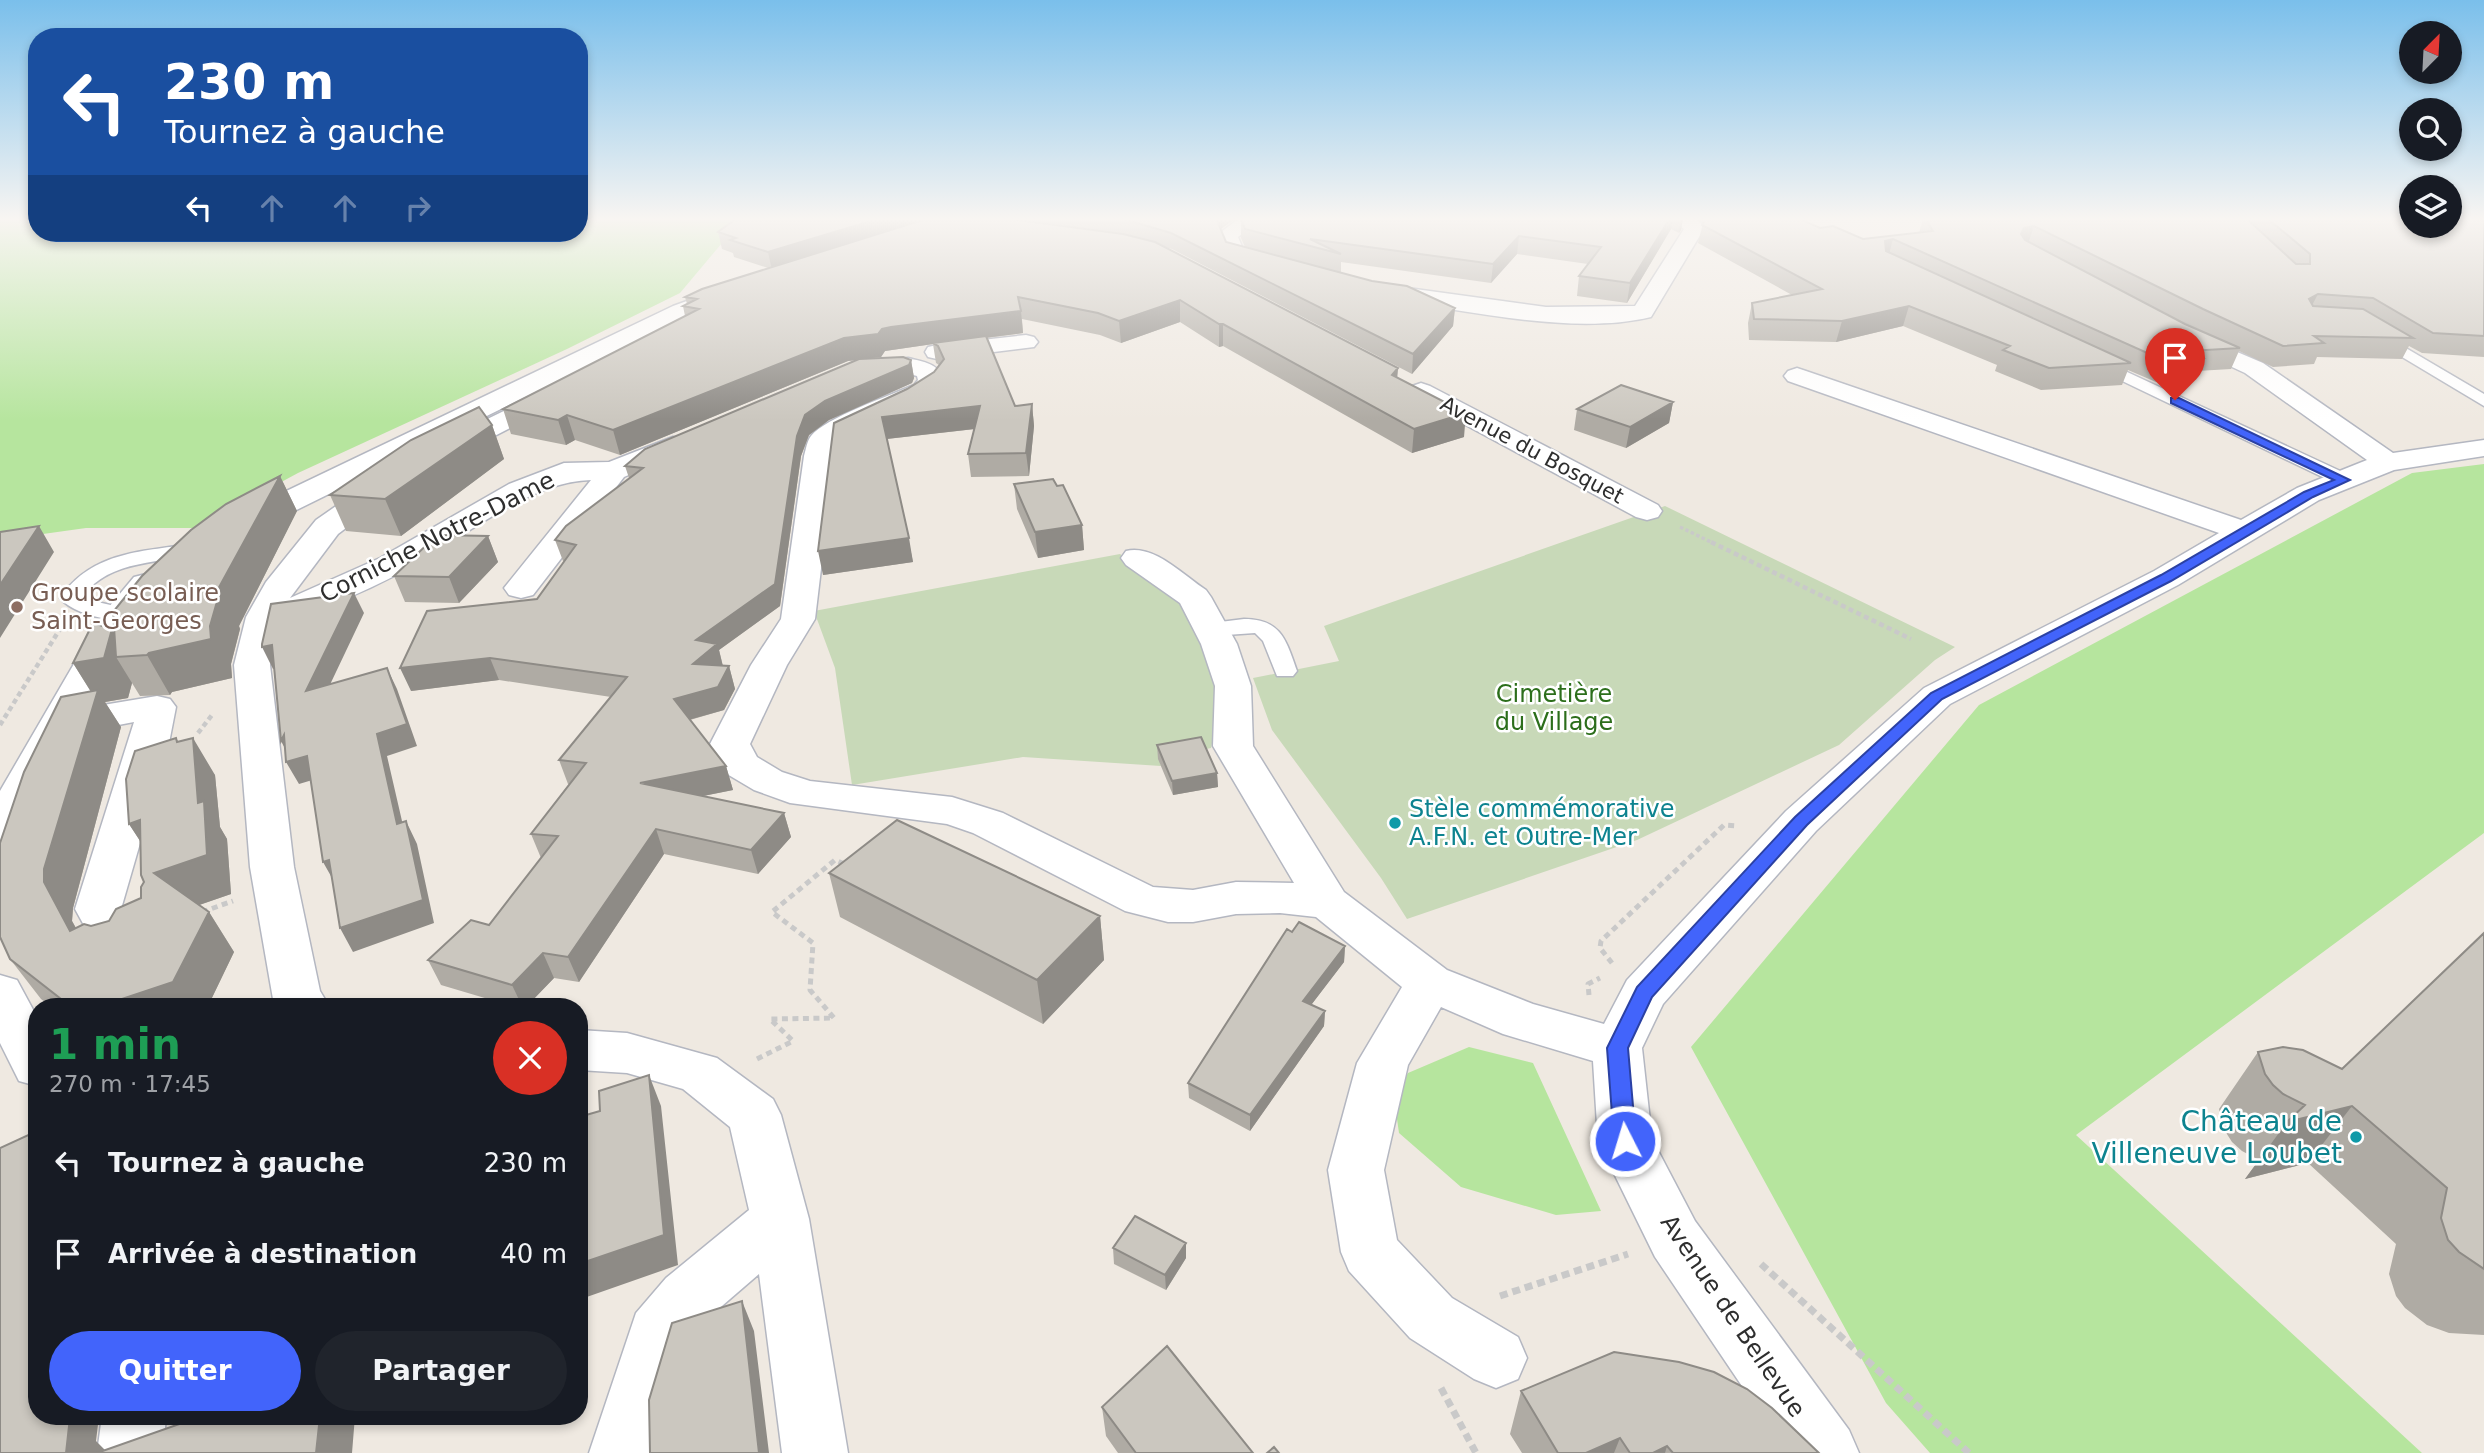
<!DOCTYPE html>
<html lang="fr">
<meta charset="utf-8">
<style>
:root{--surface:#171b24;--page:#20242c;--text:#f1f3f6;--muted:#9ea1a6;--accent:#4264fb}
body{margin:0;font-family:"DejaVu Sans",sans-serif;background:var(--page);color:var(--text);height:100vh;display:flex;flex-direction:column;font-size:26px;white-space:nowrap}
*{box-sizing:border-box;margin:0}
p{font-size:23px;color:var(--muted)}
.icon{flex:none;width:38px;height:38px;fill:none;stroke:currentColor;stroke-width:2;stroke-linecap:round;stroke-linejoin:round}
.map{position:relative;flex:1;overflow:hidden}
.panel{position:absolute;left:28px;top:998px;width:560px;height:427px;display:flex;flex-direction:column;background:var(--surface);border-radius:28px;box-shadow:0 4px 10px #0003}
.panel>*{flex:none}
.guide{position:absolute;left:28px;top:28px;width:560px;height:214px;border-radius:28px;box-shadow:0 4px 10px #0003;background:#1a4fa0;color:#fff;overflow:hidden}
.needle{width:46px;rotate:24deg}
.tools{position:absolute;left:2399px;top:21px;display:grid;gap:14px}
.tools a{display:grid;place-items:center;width:63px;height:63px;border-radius:50%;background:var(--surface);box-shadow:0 4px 10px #0003;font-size:35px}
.pin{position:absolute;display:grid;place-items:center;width:60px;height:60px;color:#fff;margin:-72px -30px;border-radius:50% 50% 50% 0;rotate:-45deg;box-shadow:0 0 7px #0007}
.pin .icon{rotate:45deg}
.me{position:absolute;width:77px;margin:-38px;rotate:355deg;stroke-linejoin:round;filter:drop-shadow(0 0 5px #0008)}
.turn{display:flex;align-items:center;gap:24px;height:147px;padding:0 21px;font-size:32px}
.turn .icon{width:91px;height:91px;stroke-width:2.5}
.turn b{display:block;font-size:49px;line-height:60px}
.lanes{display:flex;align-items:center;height:66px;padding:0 21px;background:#0003;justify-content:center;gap:35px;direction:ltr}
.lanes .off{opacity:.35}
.round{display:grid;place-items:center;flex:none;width:74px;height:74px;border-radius:37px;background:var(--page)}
.overview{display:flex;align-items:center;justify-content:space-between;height:119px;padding:0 21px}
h1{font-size:42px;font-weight:600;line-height:52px;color:#1e9e55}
.button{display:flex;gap:14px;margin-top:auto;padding:14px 21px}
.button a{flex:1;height:80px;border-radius:42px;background:var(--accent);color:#fff;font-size:28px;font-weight:600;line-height:80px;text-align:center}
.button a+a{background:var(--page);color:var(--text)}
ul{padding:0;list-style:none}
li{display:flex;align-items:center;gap:21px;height:91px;padding:0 21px}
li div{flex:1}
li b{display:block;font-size:26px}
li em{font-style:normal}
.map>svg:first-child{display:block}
.green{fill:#b6e59e}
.cemetery{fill:#c8d9b8}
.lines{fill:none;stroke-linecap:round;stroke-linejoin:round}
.service-casing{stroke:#b4b7c1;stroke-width:3}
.minor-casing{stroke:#b4b7c1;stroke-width:3}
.tertiary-casing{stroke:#b4b7c1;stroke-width:3}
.path-far3{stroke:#c9c9c9;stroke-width:3.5;stroke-dasharray:3.5 2.5;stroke-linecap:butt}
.path-far2{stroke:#c9c9c9;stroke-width:4.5;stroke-dasharray:5 3.5;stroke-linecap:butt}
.path-far1{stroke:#c9c9c9;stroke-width:5;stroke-dasharray:6 4.5;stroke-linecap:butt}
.path{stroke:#c9c9c9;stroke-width:7;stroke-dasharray:8 5;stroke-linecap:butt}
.service{fill:#fff;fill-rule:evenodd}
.minor{fill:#fff;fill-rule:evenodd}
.tertiary{fill:#fff;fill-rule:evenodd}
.wall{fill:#afaba4}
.shaded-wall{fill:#8e8b86}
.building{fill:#cbc7bf;stroke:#8e8b86;stroke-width:2}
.route{fill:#4264fb;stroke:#2b41a3;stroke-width:2}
.education-dot{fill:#8d6e63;stroke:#fff;stroke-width:2.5}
.culture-dot{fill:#0f9aa8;stroke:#fff;stroke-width:2.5}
.labels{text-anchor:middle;stroke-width:5;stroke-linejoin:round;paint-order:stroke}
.far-street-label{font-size:21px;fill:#2e2e2e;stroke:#fff}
.street-label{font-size:24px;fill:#2e2e2e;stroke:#fff}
.education-label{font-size:24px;fill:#785e54;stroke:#fff;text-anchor:start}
.park-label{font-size:24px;fill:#2c6e1b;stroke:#fff}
.culture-label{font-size:24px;fill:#0d838f;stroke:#fff;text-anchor:start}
.near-culture-label{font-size:28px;fill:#0d838f;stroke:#fff;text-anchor:end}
</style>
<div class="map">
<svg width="2484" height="1453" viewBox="0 0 2484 1453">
<rect width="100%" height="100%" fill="#efe9e1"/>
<path class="green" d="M0 218H37V233H579V218H743L680 293 567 349 298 473 196 528H86L0 540Z
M2484 464V833L2076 1135 2422 1453H1930L1886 1403 1691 1047 1979 705 2412 473Z
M1469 1047 1533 1063 1601 1211 1556 1215 1461 1187 1399 1133 1394 1098 1408 1073Z"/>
<path class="cemetery" d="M1665 506 1955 647 1935 660 1839 745 1637 840 1407 919 1381 878 1272 730 1253 678 1339 661 1324 626Z
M1120 554 1178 592 1224 689 1211 748 1159 759 1161 766 1023 757 852 785 835 668 814 611Z"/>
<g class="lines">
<defs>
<path id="service" d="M2377 331 2484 394V406L2372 339 2369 336 2372 333Z
M2097 358 2351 476 2353 480 2351 484H2337L2091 366 2089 363 2091 360Z
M196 543 203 545 206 549 203 553C164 563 109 559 83 596L93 601 128 609 131 614 128 619C110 623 72 613 60 598 93 550 144 552 196 543Z
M1244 619C1281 619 1286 640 1297 671L1293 676H1277L1263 641 1255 633 1212 636 1204 634 1201 629 1204 624Z"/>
<path id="minor" d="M1240 218H1263L1238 237 1243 249 1280 259 1284 263 1280 267 1273 269 1227 257 1217 235Z
M1671 218H1694L1705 227 1651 317C1573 336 1465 310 1386 299L1378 297 1375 292 1378 287 1386 285 1546 307 1635 306 1684 229Z
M2188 331 2263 363 2393 453 2484 440V456L2394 470 2319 500 2178 585 1950 704 1816 831 1663 1004 1642 1048 1652 1139 1695 1221 1849 1430 1859 1453H1787L1655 1257 1598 1141 1593 1061 1503 1034 1441 1007 1408 1065 1384 1170 1397 1240 1452 1298 1518 1337 1527 1358 1518 1379 1496 1388 1474 1379 1410 1338 1349 1271 1341 1252 1328 1170 1357 1063 1402 987 1316 917 1280 913 1236 914 1193 922H1168L1125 911 973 833 947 824 790 803 754 790 727 774 710 744 751 665 781 619 804 456C806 449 807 441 811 436 825 418 891 395 914 385L918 380 917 376C896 369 874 379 852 373L848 368 852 363 908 358C924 362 939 363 944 381 925 408 866 424 836 443L815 619 787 665 750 744 757 757 782 772 810 781 952 797 1003 813 1153 887 1193 890 1236 882 1294 883 1213 746 1215 686 1201 644 1180 603 1126 565 1121 558 1126 551C1154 544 1183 575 1206 590L1211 597 1237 644 1251 686 1253 746 1344 892 1447 970 1533 1004 1604 1024 1627 980 1786 811 1924 688 2154 571 2219 533 1788 381 1784 376 1788 371 1797 368 1806 371 2241 520 2297 488 2367 460 2245 373 2180 343 2176 338 2180 333Z
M1026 335 1034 337 1038 342 1034 347 937 359 928 357 925 352 928 347 937 345Z
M1421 383 1430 386 1658 505 1662 511 1658 517 1647 520 1636 517 1412 396 1408 391 1412 386Z
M551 388 560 390 564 396 560 402 456 456 446 458 436 456 432 450 436 444Z
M673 437 683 439 687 445 683 451 624 477 533 595 521 598 509 595 504 588 591 480C528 481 458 542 402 572 362 593 322 610 279 623L270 665 294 867 320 991 329 1006H277L273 999 250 867 234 665 246 617 266 582 316 520 372 481 382 478 392 481 397 487 392 493 338 534 290 598 380 558 509 484 564 463 609 462Z
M157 696 170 699 176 707 169 743 121 909 142 946 136 958 119 963 102 958 75 909 134 722 61 736 47 732 42 724 47 716 61 712Z
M0 975 17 980 37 1017V1086L19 1081 0 1043Z
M579 1030 627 1033 717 1058 773 1099 781 1115 809 1219 848 1453H782L759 1274 708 1318 685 1349 655 1453H589L636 1313 666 1278 749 1210 730 1127 683 1089 627 1073 579 1070Z
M102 1416H166L163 1453H97Z"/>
<path id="tertiary" d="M734 284 742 286 745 291 742 296 689 316 256 530 245 532 234 530 230 523 234 516 673 306Z
M146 574 158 577 163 584 135 618 15 838 0 842V791L103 614 134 577Z"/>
</defs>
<use href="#service" class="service-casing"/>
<use href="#minor" class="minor-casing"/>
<use href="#tertiary" class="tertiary-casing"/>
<path class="path-far3" d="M1680 527 1715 544"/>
<path class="path-far2" d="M1711 542 1911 639
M0 725 60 629
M198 733 212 715"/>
<path class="path-far1" d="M202 912 233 901
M1612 963 1600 948 1601 941 1724 825 1737 826
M1589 995 1588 984 1600 978
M757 1059 793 1041 770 1019 834 1018 810 990 813 943 772 912 835 860 847 865"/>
<path class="path" d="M1761 1264 1969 1453
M1500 1296 1628 1254
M1441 1388 1476 1453"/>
<use href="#service" class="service"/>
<use href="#minor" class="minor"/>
<use href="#tertiary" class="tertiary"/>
</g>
<path class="wall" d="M737 218H1236L1221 229 1226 242 1455 308 1453 326 1412 374 1172 249 1165 247 1398 368 1397 377 1464 437 1412 453 1223 346 1219 347 1180 322 1121 343 1100 335 1022 319 1023 333 986 338 1015 406 1032 404 1034 426 1029 476 971 477 968 454 975 429 887 439 913 562 823 575 907 389 934 372 939 365 936 363 933 344 885 351 881 357 848 361 620 455 575 440 566 445 511 434 503 409 685 316 683 306 687 304 685 297 768 268 734 257 733 253 722 249 718 232Z
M1244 218H1683L1681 230 1679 233 1671 229 1627 303 1577 296 1579 276 1588 264 1517 254 1491 283 1341 262V273L1245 247 1241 238V220Z
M1697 218H1798L1820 228 1863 239 1919 233 1923 218H2484V357L2422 353 2409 346 2402 359 2317 357 2314 364 2273 367 2239 351 2231 369 2197 371 2193 380 2156 382 2128 370 2122 385 2041 390 1995 371 1997 365 1903 326 1836 342 1749 340 1748 323 1752 303 1792 295 1698 243 1703 223Z
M911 360 914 378 912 383 829 420 809 435 801 456 780 606 719 650 723 666H729L735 689 724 710 690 720 726 766 733 790 703 796 784 813 791 837 758 874 664 854 579 982 554 978 527 1006H512L441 985 428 960 489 925 541 858 531 834 569 784H568L559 760 611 697 499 680 411 691 537 599 564 561H563L555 540 629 478 625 466Z
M1673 402 1669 423 1626 448 1574 430 1577 409Z
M492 425 504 459 401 536 346 531 330 495Z
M280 476 297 511 239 626 240 629 231 664 232 678 172 692 170 695 140 696 132 683 128 698 105 702 121 727 73 908 72 921 76 928 91 926 109 921 141 898 144 882 140 841 129 824 176 738 178 742 215 775 220 827 227 839 231 894 199 905 209 912 234 952 208 1006H50L41 999 10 959 91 692 73 663 112 629 115 634Z
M1014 484 1057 486 1082 525 1084 550 1038 558 1017 509Z
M488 536 498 562 459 603 405 602 394 576Z
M1157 745 1217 773 1218 787 1173 795 1158 759Z
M829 873 1100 916 1104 960 1043 1024 840 917Z
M1292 932 1345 946 1344 962 1311 1005 1325 1011 1324 1026 1250 1131 1189 1098 1188 1083Z
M2484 933V1335L2449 1333 2427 1325 2405 1308 2396 1296 2389 1274 2396 1244 2308 1163 2245 1179 2259 1160 2242 1151 2232 1142 2225 1131 2219 1109 2258 1052 2342 1069Z
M1113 1248 1186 1258 1166 1290 1114 1264Z
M1521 1391 1819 1453H1522L1510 1434Z
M1102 1407 1253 1453H1118L1106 1436Z"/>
<path class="shaded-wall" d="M881 218H930L772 270 768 252Z
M1215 218H1236L1215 233Z
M1670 218H1673L1671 229 1627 303 1630 283Z
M1681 218H1683L1681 230 1679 233Z
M2034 226 2028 244 2021 234 2024 228Z
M1519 236 1517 254 1491 283 1493 264Z
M1893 239 1888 258 1880 259 1885 241Z
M2318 294 2308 313 2309 299Z
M1180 300V322L1121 343 1119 321Z
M1909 306 1903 326 1836 342 1842 321Z
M1455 308 1453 326 1412 374 1413 354Z
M1021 311 1023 333 935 344 933 343V344L885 351 881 357 848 361 620 455 613 430 844 338 891 327Z
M1219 324H1223V346L1219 347Z
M911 360 914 378 912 383 829 420 809 435 801 456 780 606 719 650 723 667 693 664 696 640 797 436 805 415 825 401Z
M1398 368 1396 391 1392 375Z
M1673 402 1669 423 1626 448 1630 427Z
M1032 404 1034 426 1029 476 1026 453Z
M980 406 983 428 886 439 882 417Z
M1466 413 1464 437 1412 453 1414 429Z
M567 415 575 440 566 445 558 420Z
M492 425 504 459 401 536 385 499Z
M280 476 297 511 239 626 240 629 231 664 232 678 172 692 170 695 147 655 149 653 210 626 217 591Z
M1082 525 1084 550 1038 558 1035 532Z
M39 526 54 552 0 638V585Z
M488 536 498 562 459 603 449 577Z
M909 538 913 562 823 575 818 551Z
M354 593 364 613 317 712 306 691Z
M112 629 128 656 116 657 132 683 128 698 105 702 121 727 73 908 72 921 99 970 70 931 44 882V869L95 698 73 663Z
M272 645 283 666 273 669 262 647Z
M490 658 499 680 411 691 400 668Z
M729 666 735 689 724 710 681 722 674 699Z
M387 668 397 689 417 746 387 756 408 847 397 824 377 734Z
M284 735 307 756 319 778 299 784 286 762 291 760 281 741Z
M193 738 215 775 220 827 227 839 231 894 179 912 154 873 196 772Z
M726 766 733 790 648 807 640 783Z
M1217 773 1218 787 1173 795 1172 781Z
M784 813 791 837 758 874 751 850Z
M140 820 154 862 129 824Z
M406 821 417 844 434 923 353 952 340 928Z
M656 829 664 854 579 982 568 957Z
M329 860 336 885 323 862Z
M209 912 234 952 208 1006H101Z
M1100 916 1104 960 1043 1024 1037 980Z
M1345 946 1344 962 1302 1017 1303 1001Z
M543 953 554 978 527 1006H522L512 985Z
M1325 1011 1324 1026 1250 1131V1115Z
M649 1075 661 1106 678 1265 581 1299 579 1295V1264Z
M2352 1106 2308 1163 2245 1179 2287 1122Z
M1186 1243V1258L1166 1290 1165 1275Z
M742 1301 754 1331 769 1453H759Z
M55 1416H99L96 1441 108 1453H66Z
M320 1416H355L352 1453H316Z
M1620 1438 1614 1453H1586Z
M1667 1446 1665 1453H1653Z"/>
<path class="building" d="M737 218H881L768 252 730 240 736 238 718 232Z
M929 218H1002L1123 234 1155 242 1398 368 1392 375 1466 413 1414 429 1223 324H1219L1180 300 1119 321 1098 313 1018 297 1021 311 891 327 882 329 878 334 844 338 613 430 567 415 558 420 503 409 699 309 683 306 697 299 685 297 702 289Z
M1112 218H1216L1226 242 1372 281 1407 286 1455 308 1413 354 1171 233 1127 220Z
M1244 218H1670L1630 283 1579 276 1601 247 1519 236 1493 264 1310 239 1341 254 1245 229 1241 220Z
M1706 218H1798L1820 228 1833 226 1863 239 1933 231 1925 218H2246L2296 264H2310V254L2267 218H2412V226H2450V218H2484V336L2433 333 2373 298 2318 294 2309 299 2313 306 2363 309 2413 338 2314 336 2324 343 2283 346 2203 309 2034 226 2024 228 2021 234 2025 240 2185 324 2240 348 2189 351 2203 358 2165 361 1893 239 1885 241 1886 251 2131 363 2049 368 2003 350 2010 346 1909 306 1842 321 1754 319 1752 303 1822 289 1702 225Z
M986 336 1015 406 1032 404 1026 453 968 454 980 406 882 417 909 538 818 551 834 423 907 389 934 372 944 359 938 346 933 343Z
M903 357 911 360 909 365 825 401 805 415 797 436 775 584 696 640 717 644 693 664 729 666 718 687 674 699 726 766 640 783 784 813 751 850 656 829 568 957 543 953 512 985 428 960 471 920 489 925 558 836 531 834 586 763 559 760 627 677 490 658 400 668 427 611 537 599 576 545 555 540 566 526 643 468 625 466 645 449 859 359Z
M1621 385 1673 402 1630 427 1577 409Z
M479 407 492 425 385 499 330 495 411 440Z
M280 476 217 591H220L210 626 211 639 149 653 147 655 116 657 113 612 142 576 191 530 226 504Z
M1053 479 1057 486 1063 485 1082 525 1035 532 1014 484Z
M39 526 0 585V532Z
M437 535 488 536 449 577 394 576Z
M354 593 306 691 387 668 407 724 377 734 397 824 406 821 423 900 340 928 329 860 323 862 307 756 286 762 284 735 281 741 272 645 262 647V644L271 604Z
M93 623 112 629 104 658 73 663Z
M98 690 44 869V882L70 931 84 924 91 926 109 921 116 909 141 898V887L144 882 141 875 140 820 129 824 126 779 135 751 176 738 177 742 193 738 198 803 204 801 207 855 154 873 209 912 173 982 101 1006H70L10 959 0 937V843L24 772 61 697Z
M1201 737 1217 773 1172 781 1157 745Z
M897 820 1100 916 1037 980 829 873Z
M1299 922 1345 946 1303 1001 1325 1011 1250 1115 1188 1083 1287 929 1292 932Z
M2484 933V1269L2459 1252 2448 1240 2441 1218 2447 1188 2352 1106 2287 1122 2305 1105 2283 1094 2273 1085 2265 1074 2258 1052 2283 1047 2303 1050 2342 1069Z
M649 1075 664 1235 579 1264V1117L600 1111 599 1091Z
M37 1131V1416L70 1417 66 1453H0V1148Z
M1135 1216 1186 1243 1165 1275 1113 1248Z
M742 1301 759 1453H650L649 1400 672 1323Z
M1167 1346 1253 1453H1136L1102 1407Z
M1614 1352 1679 1362 1714 1372 1747 1389 1772 1408 1819 1453H1673L1667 1446 1653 1453H1630L1620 1438 1586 1453H1558L1521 1391Z
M202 1416H320L316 1453H97Z
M1274 1447 1279 1453H1267Z"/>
<linearGradient id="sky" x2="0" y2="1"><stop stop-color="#7abfeb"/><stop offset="0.52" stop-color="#f8f5f2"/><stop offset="1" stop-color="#f8f5f2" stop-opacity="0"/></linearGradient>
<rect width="2484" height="421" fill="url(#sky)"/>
<path class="route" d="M2171 398H2179L2350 480 2313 497 2171 581 1942 699 1807 825 1652 997 1628 1048 1636 1141 1633 1148 1625 1150 1617 1148 1614 1141 1607 1048 1637 987 1795 817 1931 693 2161 575 2304 492 2334 480 2171 403Z"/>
<circle class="education-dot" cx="17" cy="607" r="7"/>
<g class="culture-dot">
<circle cx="1395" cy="823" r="7"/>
<circle cx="2356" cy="1137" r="7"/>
</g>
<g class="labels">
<g class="far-street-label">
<text transform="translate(1532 450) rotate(28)" y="7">Avenue du Bosquet</text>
</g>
<g class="street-label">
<text transform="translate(437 537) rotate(-27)" y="8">Corniche Notre-Dame</text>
<text transform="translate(1733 1316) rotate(56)" y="8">Avenue de Bellevue</text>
</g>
<g class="education-label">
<text x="31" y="601">Groupe scolaire<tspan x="31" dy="28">Saint-Georges</tspan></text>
</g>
<g class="park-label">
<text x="1554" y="702">Cimetière<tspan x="1554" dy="28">du Village</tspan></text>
</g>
<g class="culture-label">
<text x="1409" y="817">Stèle commémorative<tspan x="1409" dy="28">A.F.N. et Outre-Mer</tspan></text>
</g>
<g class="near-culture-label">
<text x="2342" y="1131">Château de<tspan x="2342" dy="32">Villeneuve Loubet</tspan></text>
</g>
</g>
</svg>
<div class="tools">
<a><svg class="needle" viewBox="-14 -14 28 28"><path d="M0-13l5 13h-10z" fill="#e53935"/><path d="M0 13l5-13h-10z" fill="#9ea1a6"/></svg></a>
<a><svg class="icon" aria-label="search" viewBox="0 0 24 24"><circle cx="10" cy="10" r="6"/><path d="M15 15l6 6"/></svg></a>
<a><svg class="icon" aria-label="layers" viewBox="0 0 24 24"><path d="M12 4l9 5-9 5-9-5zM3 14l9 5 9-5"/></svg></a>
</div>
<div class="pin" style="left:2175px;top:400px;background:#d93025"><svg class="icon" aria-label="arrive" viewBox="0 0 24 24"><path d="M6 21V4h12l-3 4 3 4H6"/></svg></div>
<svg class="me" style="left:1625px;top:1141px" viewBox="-20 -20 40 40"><circle r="17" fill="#4264fb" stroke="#fff" stroke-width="3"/><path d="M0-11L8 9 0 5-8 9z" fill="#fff"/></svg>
<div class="guide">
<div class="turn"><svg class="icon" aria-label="left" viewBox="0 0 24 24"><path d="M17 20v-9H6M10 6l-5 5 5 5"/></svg><div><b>230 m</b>Tournez à gauche</div></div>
<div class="lanes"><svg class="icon" aria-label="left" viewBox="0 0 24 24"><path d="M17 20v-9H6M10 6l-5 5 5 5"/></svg><svg class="icon off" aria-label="ahead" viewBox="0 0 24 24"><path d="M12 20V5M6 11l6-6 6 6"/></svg><svg class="icon off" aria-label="ahead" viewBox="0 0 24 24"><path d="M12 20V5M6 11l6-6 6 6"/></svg><svg class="icon off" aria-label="right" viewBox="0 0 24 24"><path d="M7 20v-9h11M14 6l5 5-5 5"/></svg></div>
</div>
<section class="panel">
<div class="overview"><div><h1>1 min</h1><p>270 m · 17:45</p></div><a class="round" style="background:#d93025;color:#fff"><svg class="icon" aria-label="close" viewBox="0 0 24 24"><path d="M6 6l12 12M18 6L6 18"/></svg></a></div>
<ul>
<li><svg class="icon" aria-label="left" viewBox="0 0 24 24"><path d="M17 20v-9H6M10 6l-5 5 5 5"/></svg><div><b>Tournez à gauche</b></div><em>230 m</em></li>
<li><svg class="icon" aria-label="arrive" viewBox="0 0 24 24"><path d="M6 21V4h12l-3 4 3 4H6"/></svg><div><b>Arrivée à destination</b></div><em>40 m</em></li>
</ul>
<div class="button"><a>Quitter</a><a>Partager</a></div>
</section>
</div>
